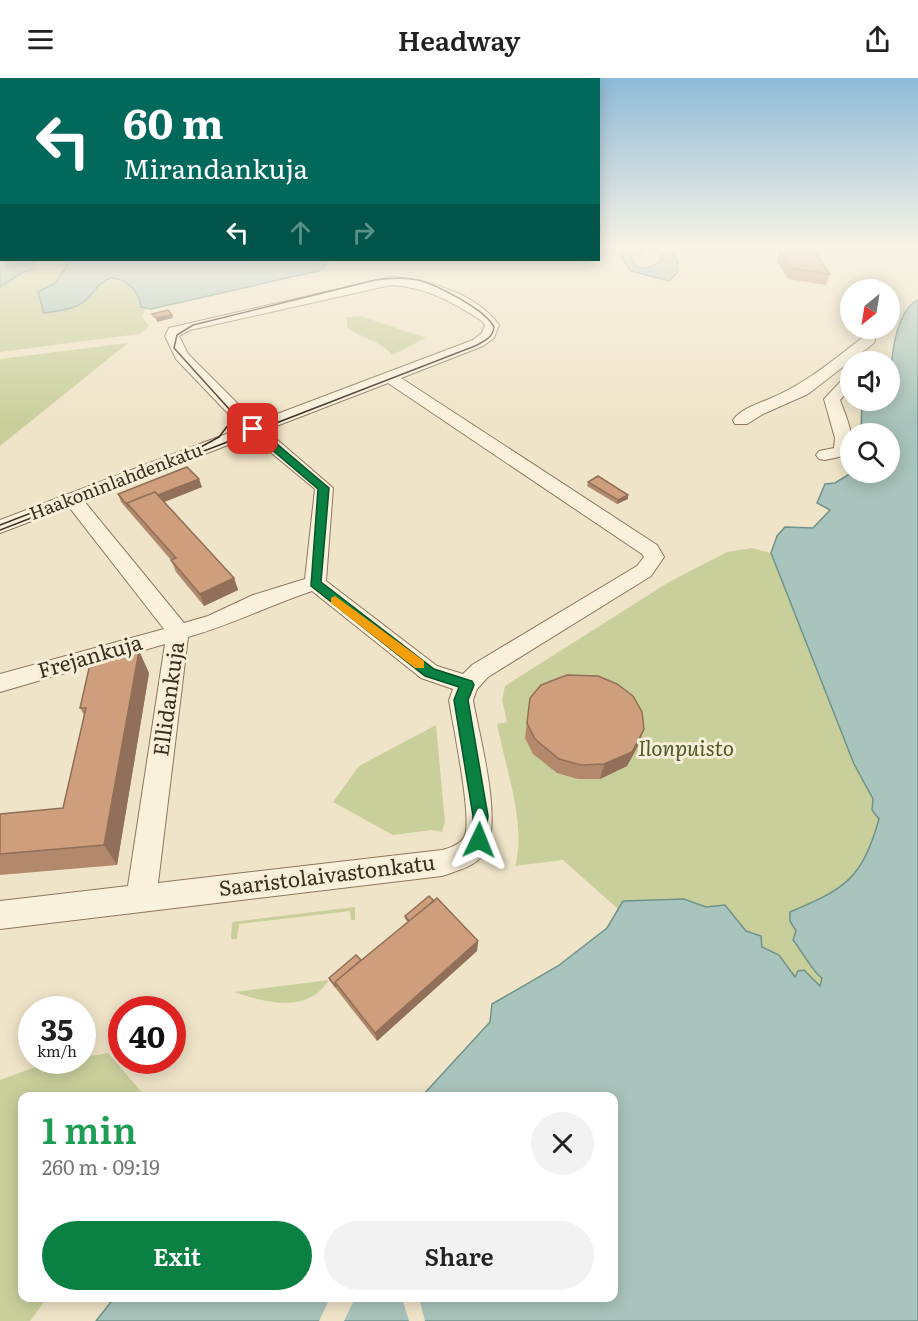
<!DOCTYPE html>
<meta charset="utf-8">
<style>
:root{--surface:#fff;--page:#f2f2f2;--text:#222;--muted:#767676;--accent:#0b8043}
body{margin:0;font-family:Literata,serif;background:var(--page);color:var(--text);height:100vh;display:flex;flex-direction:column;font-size:22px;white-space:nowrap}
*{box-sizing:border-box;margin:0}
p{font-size:20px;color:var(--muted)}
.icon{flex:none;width:33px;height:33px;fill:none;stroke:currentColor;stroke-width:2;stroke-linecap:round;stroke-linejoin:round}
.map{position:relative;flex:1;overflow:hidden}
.drawer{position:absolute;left:18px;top:1014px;width:600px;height:210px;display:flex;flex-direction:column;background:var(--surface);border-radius:12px;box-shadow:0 3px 15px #0003}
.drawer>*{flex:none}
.banner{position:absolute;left:0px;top:0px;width:600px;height:183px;box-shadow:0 3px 15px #0003;background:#00695c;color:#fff;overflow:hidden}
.needle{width:39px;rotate:210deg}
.buttons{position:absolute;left:840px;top:201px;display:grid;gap:12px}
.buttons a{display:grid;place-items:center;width:60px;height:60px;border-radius:50%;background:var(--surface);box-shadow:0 3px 15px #0003;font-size:30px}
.speed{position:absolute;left:18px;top:918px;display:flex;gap:12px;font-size:30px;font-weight:700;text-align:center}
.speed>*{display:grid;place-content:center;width:78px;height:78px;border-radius:50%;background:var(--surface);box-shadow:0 3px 15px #0003;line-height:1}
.speed small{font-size:15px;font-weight:400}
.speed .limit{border:9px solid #d22;background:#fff;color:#111}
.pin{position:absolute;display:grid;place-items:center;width:51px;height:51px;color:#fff;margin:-26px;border-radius:12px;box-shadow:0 3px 9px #0006}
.me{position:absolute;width:66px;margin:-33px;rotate:2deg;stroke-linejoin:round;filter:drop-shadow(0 0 4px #0008)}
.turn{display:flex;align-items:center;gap:21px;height:126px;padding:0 24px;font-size:27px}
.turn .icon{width:78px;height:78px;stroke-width:2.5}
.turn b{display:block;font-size:42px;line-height:51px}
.lanes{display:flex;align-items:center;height:57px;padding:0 24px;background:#0003;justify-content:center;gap:30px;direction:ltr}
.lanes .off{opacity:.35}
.round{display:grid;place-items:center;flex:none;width:63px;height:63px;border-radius:32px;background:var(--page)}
.summary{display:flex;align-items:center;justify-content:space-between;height:102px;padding:0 24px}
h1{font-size:36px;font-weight:600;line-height:45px;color:#1e9e55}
.primary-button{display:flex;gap:12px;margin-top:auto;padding:12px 24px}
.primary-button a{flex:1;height:69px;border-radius:36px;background:var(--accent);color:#fff;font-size:24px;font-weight:600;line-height:69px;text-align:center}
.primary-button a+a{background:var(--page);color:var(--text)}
header{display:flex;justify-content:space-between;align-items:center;height:78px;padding:0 24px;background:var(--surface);font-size:27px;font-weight:600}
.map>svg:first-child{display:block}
.green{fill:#c9cf9b}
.water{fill:#a9c4bc;stroke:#6f938a;stroke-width:1.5}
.pier{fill:#f0e4c8}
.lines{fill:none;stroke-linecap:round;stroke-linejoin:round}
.minor-casing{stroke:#8d765c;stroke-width:2}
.minor{fill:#faf1dc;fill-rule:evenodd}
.tram{stroke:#3d2e20;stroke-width:1.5}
.wall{fill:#b2896c}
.shaded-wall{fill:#916f58}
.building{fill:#cf9f7d;stroke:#916f58;stroke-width:1.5}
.route{fill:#0b8043;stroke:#07532c;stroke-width:1.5}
.slow{fill:#f59e0b}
.labels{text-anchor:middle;stroke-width:6;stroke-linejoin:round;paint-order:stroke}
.far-street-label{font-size:18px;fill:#3d2e20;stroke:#f7eed8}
.street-label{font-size:21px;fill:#3d2e20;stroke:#f7eed8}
.park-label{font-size:21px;font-style:italic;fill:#4d5a26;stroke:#f7eed8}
</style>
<header><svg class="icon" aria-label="menu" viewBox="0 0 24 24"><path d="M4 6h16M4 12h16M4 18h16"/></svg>Headway<svg class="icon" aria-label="share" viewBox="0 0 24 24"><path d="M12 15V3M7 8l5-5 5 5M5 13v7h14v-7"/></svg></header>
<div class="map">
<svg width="918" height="1243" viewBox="0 0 918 1243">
<rect width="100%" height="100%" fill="#f0e4c8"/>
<path class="green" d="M38 182H64L67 188 55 205 87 221C102 192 138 196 141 229L146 230 142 239 149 248 139 256 0 274V209L23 194 35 190 33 184Z
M360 238 426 260 392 277C380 262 362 261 347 249V239Z
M128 265 0 368V281Z
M752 470 771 475 854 686 874 721 872 732 879 741C862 801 846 811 790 834V843L796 853 794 862C804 876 811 888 822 900L820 909 804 892 795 900 762 869 761 858 746 853 725 827 706 829 697 825 624 823 618 831 563 782 515 788C527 748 505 688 497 646L507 644 502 622 505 608 669 504 727 474Z
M436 647 445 744 442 754 432 752 393 757 333 724 359 688Z
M355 829V842H351L350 833 239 846 237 861H231L232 844Z
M329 902C308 936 265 925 234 914Z
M108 975 145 1018H22V1220H47L30 1243H0V1002L46 985 82 982 83 979Z"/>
<path class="water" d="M0 170 2 182H38L33 184 35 191 23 194 0 209Z
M623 170H652L641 171 643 175 631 178C634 197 651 190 662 182L660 180 663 178 655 170H670L678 183 677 195 669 203 631 193 621 178Z
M64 182H328L323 191 318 193 151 231 141 229C140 214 127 201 111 200 97 205 96 213 86 222 74 232 58 233 44 235L38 214 55 205 67 188Z
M918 222V1243H96L114 1220H614V1018H422L490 944 492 926 558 888 607 850 623 823 684 821 706 829 725 827 746 853 761 858 762 869 779 877 795 899 798 893 804 892 820 908 822 900C814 896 802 873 793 862L796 853 790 843V834C845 811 862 801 879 741L872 732 873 721 854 686 771 475 777 458 785 449 813 450 830 432 817 425 825 406 835 405 851 395 890 394V356L861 355 862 323 890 322C890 296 891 235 918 222Z"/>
<path class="pier" d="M330 1220H355L344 1243H319Z
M402 1220H419L425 1243H409Z"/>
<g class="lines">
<defs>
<path id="minor" d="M391 199C428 201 477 216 499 247L494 260 483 268 401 300 657 467 664 479 651 498 488 599 477 611 473 622C479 658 505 749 483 777 474 789 456 793 442 798L0 851V823L128 808 165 566 0 614V596L164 551 69 429 0 455V442L242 350 176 281 165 258 169 250ZM391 207C426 209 453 224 482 243L485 247 482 255 473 262 256 344 188 276 179 258 190 252ZM388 305 642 476 644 479 637 488 472 587 463 596 437 588 326 503 333 410 266 352ZM251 358 315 411 305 501 253 517 208 538 184 545 84 423ZM312 513 421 600 453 611 449 622C453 647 472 738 465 757 462 766 450 770 442 772L158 805 188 559C231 547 270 527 312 513Z
M864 250H878L874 265 808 316 763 336 747 346H735L733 342C741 331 757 326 769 321 804 307 832 283 862 260Z
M850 298V311L840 322C846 339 857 360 848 377L825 382 819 381 816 377 819 373 834 370 835 360 824 321 844 300Z"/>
</defs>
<use href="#minor" class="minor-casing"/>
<use href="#minor" class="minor"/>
<path class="tram" d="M0 447 197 371 219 359 232 342 230 332 174 270 177 257 193 247 375 202C389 200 404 199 418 202 437 207 485 231 494 249 493 260 484 263 475 268L0 452"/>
</g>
<path class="wall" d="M780 174 830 196 826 207 788 201 777 184Z
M588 404 628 421 617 426 587 408Z
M202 409 164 424 234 500 238 512 204 528 176 494 171 482 121 424 118 416Z
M139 573 149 595 117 787 0 797V736L63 730 84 637 80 630Z
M530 620 639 666 627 688 600 701H578L557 695 533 676 525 660Z
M405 838 478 863 477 873 377 963 330 903 329 900 361 882 408 844 405 841Z"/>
<path class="shaded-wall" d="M172 237 173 240 157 244 156 240Z
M199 401 202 409 136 435 130 428Z
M628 417V421L617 426 618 422Z
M234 500 238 512 204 528 200 516Z
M139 573 149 595 117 787 104 767Z
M644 651 639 666 627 688 600 701 604 686Z
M478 863 477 873 377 963 375 955Z"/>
<path class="building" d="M804 170H813L830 196 791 190 780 174Z
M168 232 172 237 156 240 152 236Z
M187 389 199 401 158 417 155 414 127 425 129 429 118 416Z
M598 398 628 417 618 422 588 404Z
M155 414 234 500 200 516 171 482 176 480 127 425Z
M139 573 104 767 0 776V736L63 730 86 630H80L92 577Z
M567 597 598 598 617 606 633 618 642 634 644 651 632 674 604 686 581 687 559 681 535 661 527 645 530 620 541 607Z
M429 818 434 823 409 843 405 838Z
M437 820 478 863 375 955 335 904Z
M356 877 361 882 335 904 336 909 329 900Z"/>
<linearGradient id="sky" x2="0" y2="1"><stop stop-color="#8fbad6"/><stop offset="0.49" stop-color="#f8f3e6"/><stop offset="1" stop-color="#f8f3e6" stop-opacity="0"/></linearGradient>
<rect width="918" height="344" fill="url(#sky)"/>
<path class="route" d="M250 349H257L329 410 321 504 434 591 472 603 474 607 468 622 488 738 484 767 479 769 473 767 471 762 473 738 454 622 459 609 425 598 311 508 318 411 250 353Z"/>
<path class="slow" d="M335 518 424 583V590H415L331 525V520Z"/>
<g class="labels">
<g class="far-street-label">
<text transform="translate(116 404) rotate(-21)" y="6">Haakoninlahdenkatu</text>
</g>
<g class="street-label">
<text transform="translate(90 579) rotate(-16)" y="7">Frejankuja</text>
<text transform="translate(169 621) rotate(-82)" y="7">Ellidankuja</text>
<text transform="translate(327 798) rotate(-7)" y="7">Saaristolaivastonkatu</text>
</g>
<g class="park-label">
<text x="686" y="678">Ilonpuisto</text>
</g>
</g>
</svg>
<div class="buttons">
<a><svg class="needle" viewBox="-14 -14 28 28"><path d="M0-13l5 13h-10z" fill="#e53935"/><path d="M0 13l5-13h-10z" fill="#767676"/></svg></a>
<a><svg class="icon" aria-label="sound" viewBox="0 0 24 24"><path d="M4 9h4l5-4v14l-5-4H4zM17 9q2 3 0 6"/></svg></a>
<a><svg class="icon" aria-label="search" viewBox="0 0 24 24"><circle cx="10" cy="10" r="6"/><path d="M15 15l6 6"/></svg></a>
</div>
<div class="speed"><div>35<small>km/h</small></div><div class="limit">40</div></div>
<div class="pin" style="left:253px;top:351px;background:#d93025"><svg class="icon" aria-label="arrive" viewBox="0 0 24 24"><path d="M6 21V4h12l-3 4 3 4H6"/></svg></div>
<svg class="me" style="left:479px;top:762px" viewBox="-20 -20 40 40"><path d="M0-17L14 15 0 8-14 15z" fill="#0b8043" stroke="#fff" stroke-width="4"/></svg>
<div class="banner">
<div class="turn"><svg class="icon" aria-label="left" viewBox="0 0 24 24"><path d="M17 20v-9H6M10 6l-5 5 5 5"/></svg><div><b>60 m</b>Mirandankuja</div></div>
<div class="lanes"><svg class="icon" aria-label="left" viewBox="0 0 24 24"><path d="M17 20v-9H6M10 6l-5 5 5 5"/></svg><svg class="icon off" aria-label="ahead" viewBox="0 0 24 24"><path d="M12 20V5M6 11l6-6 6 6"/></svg><svg class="icon off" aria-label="right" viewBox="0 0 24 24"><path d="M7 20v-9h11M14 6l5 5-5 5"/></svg></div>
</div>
<section class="drawer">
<div class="summary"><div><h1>1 min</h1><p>260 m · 09:19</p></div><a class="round"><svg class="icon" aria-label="close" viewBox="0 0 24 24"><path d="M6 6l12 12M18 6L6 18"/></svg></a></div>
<div class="primary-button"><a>Exit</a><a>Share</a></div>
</section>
</div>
